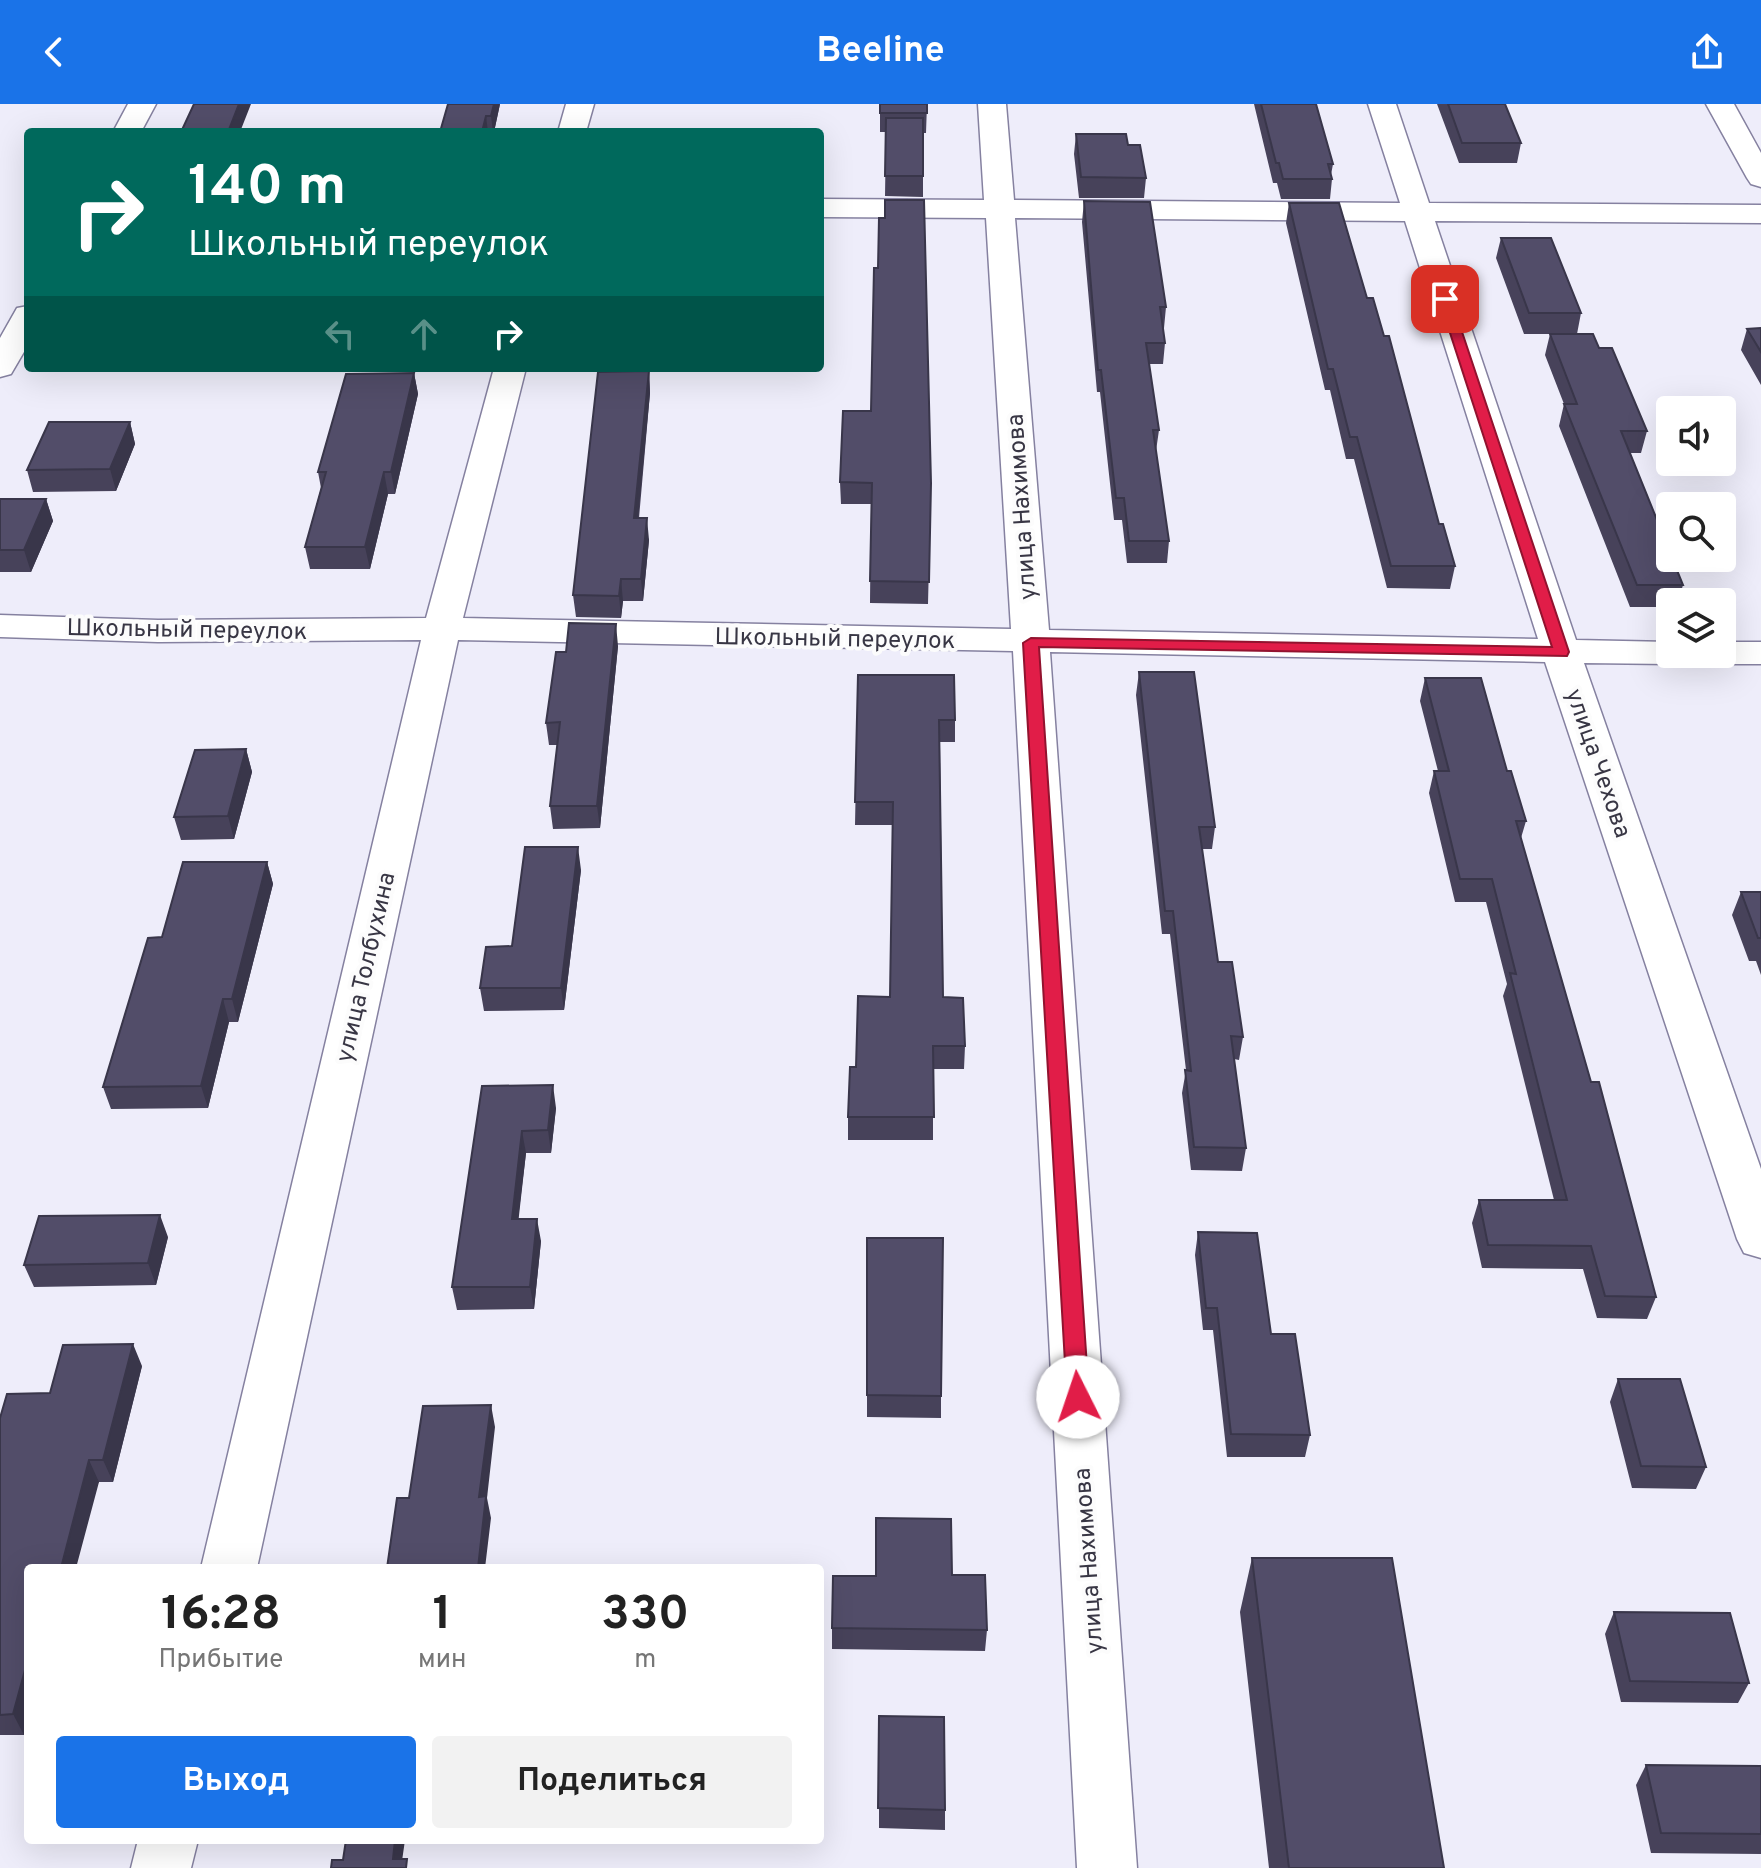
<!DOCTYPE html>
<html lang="ru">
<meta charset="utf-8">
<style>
:root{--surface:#fff;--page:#f2f2f2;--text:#222;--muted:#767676;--accent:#1a73e8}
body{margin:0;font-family:Overpass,sans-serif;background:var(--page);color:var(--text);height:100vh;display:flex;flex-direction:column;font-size:30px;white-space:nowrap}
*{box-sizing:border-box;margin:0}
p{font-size:26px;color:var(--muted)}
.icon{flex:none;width:44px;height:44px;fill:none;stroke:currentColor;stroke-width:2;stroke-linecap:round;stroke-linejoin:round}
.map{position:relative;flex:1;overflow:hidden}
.panel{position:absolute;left:24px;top:1460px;width:800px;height:280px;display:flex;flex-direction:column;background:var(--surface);border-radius:8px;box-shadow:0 8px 32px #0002}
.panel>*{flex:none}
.hud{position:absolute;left:24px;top:24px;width:800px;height:244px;border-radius:8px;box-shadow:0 8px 32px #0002;background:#00695c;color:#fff;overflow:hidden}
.fabs{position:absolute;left:1656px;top:292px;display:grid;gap:16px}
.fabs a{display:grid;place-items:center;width:80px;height:80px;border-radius:8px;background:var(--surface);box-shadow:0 8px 32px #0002;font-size:40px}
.pin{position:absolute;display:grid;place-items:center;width:68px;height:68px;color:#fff;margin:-34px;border-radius:16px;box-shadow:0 4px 12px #0006}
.me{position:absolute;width:88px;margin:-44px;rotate:356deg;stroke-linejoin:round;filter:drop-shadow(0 0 6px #0008)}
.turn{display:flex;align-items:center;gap:28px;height:168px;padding:0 32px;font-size:36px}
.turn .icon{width:104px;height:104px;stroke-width:2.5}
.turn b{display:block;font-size:56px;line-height:68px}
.lanes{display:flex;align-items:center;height:76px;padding:0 32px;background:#0003;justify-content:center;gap:40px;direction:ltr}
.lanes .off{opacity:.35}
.eta{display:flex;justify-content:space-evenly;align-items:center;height:136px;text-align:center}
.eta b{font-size:48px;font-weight:700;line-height:56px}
.button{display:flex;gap:16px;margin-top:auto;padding:16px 32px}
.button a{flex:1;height:92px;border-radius:8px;background:var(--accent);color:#fff;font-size:32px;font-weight:700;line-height:92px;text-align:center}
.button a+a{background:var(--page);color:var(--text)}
header{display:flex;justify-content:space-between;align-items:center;height:104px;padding:0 32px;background:var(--accent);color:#fff;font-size:36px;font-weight:700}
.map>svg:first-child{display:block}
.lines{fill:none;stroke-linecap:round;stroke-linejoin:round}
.minor-casing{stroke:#8581a0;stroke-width:3}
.minor{fill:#fff;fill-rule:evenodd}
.wall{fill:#47425a}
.shaded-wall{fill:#39364a}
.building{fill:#524d69;stroke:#39364a;stroke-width:2}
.route{fill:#e11d48;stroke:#92132f;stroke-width:2}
.labels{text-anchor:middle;stroke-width:8;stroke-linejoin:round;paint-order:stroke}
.street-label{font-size:24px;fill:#383644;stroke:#fcfcfc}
</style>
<header><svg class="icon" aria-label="back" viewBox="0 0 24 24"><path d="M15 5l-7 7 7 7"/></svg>Beeline<svg class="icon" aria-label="share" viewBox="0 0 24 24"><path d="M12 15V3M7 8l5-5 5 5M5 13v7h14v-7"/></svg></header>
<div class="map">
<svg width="1761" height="1764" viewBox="0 0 1761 1764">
<rect width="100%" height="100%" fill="#eeedfa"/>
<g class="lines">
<defs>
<path id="minor" d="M128 0H156L141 28H113Z
M566 0H594L586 28H558Z
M978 0H1006L1014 96 1400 99 1368 0H1396L1429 99 1761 101V119L1435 117 1576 536 1670 538V550H1688L1683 557 1670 560 1584 559 1761 1065V1154L1744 1149 1737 1135 1545 558 1050 548 1137 1764H1077L1013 547 458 536 257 1464H201L421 536 158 538 0 533V511L158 516 426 514 494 264H526L463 514 1011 525 986 114 820 113V95L984 96ZM1015 114 1405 117 1538 535 1049 526Z
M1706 0H1734L1761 49V83L1751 80 1747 74Z
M28 202V241L11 270 0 273V234L17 204Z
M1722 538H1761V560H1722L1709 557 1704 550H1722Z
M138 1736H198L191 1764H131Z"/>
</defs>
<use href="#minor" class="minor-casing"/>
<use href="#minor" class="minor"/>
</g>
<path class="wall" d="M500 0 494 28H440Z
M880 0H927L926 29H923V93L885 92 886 28H880Z
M1254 0H1316L1333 60 1331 71 1332 75 1330 95H1281L1277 79H1273Z
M1437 0H1505L1521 39 1517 59H1459Z
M1076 30 1128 41 1146 74 1144 94H1079L1074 50Z
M1084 97 1166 203 1164 224H1163L1165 239 1163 260H1149L1159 326 1156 347 1169 437 1167 459H1127L1122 416H1114L1100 288H1097L1082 118Z
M1289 99 1367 194 1439 420 1455 462 1450 485 1387 484 1354 355H1346L1330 286H1325L1286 119Z
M1501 134 1581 209 1577 230 1599 244 1647 327 1641 349H1630L1683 481 1678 498H1670V503H1630L1559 322 1564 300 1545 251 1550 230H1524L1496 154Z
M1761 224V281L1741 246 1747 225Z
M649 267 650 289 639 414 649 436 643 497H623L621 514 576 513 573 491Z
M414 269 418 290 395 390H388L370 465H310L305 443 321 384 318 368Z
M130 318 135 340 116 387 33 388 27 366Z
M840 378 931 379 928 500 870 499 871 400H841Z
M0 395H46L53 417 31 468H0Z
M618 542 600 724 553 725 550 702 557 641H549L546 619 566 548Z
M1139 568 1215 723 1212 745H1202L1218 858 1243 933 1239 956 1234 955 1246 1044 1242 1067 1191 1066 1182 989 1186 966 1170 830H1162L1136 591Z
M858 571 955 616V638H940L943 893 965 942 964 965H933V1036H848V1013L856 963 890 893 893 721H855Z
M1425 574 1507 667 1526 717 1521 734 1591 978 1656 1193 1647 1215 1597 1214 1583 1165 1482 1164 1472 1119 1479 1096H1554L1503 892 1507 880 1486 798H1455L1429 689 1434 667H1438L1420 597Z
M246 645 252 668 234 735 181 736 174 713Z
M267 758 273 780 238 918H229L208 1004 111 1005 103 983 162 833Z
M581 766 564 906 484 907 480 884 512 842Z
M1741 788H1761V871L1756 857H1749L1732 811Z
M482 982 556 1004 551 1049H526L518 1115 541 1137 534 1205 457 1206 452 1183Z
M1198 1128 1271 1230 1310 1331 1305 1353H1227L1213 1226H1203L1195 1151Z
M168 1133 156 1181 34 1183 24 1161Z
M867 1134 941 1292V1314L867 1313Z
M142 1262 113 1378H99L28 1464V1617L24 1631H0V1314L50 1289Z
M1618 1275 1706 1363 1696 1385 1632 1384 1610 1298Z
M1252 1454 1444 1764H1269L1240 1508Z
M952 1471 987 1526 985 1547 832 1545V1524L876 1472Z
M1614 1508 1749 1579 1738 1599 1621 1598 1605 1530Z
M879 1612 945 1706V1726L879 1724Z
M1646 1661 1761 1662V1750L1651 1749 1636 1681Z"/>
<path class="shaded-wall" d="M239 0H251L240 28H228Z
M494 0H500L494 28H493L491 12Z
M486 12 488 28H482Z
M649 267 650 289 636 436 634 414Z
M414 269 418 290 395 390 391 368Z
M130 318 135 340 116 387 110 365Z
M384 368 388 390 370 465 365 443Z
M46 395 53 417 31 468 24 446Z
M647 414 649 436 643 497 641 475Z
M621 475 623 497 621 514 619 492Z
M616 520 618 542 600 724 597 702Z
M246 645 252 668 234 735 228 712Z
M578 743 581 766 564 906 561 884Z
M267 758 273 780 238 918 232 895Z
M223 895 229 918 208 1004 201 982Z
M553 981 556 1004 551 1049 548 1026Z
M522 1027 526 1049 516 1138 512 1115Z
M160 1111 168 1133 156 1181 148 1159Z
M537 1115 541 1137 534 1205 530 1183Z
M133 1240 142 1262 113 1378 103 1356Z
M491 1301 495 1323 487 1394 491 1414 485 1464H478L479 1393Z
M89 1356 99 1378 76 1464H61Z
M28 1555V1617L24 1631 13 1610Z
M395 1736H405L401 1764 393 1755Z"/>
<path class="building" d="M194 0H239L228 28H181Z
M448 0H494L491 12H486L482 28H440Z
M880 0H927V9H880Z
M1261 0H1316L1333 60H1328L1332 75H1283L1279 59H1276Z
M1448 0H1505L1521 39H1462Z
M886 14H923V72H885Z
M1076 30H1126L1128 41H1140L1146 74 1081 73Z
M885 96H924L931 379 929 478 870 477 872 379 840 378 843 307H871L874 164H878L879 114H885Z
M1084 97 1150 98 1166 203H1160L1165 239H1146L1159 326H1153L1169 437H1129L1124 394H1116L1101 266H1098Z
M1289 99H1339L1367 194H1373L1384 232H1389L1439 420H1443L1455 462H1391L1357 333H1350L1333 265H1328Z
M1501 134H1551L1581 209H1529Z
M1761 224V248L1747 225Z
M1550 230H1593L1599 244H1612L1647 327H1621L1670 448V454H1672L1683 481H1637L1564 300H1577Z
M649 267 634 414H647L641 475H621L619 492 573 491 598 268Z
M414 269 391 368H384L365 443H305L326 368H318L346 270Z
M49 318H130L110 365 27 366Z
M0 395H46L24 446H0Z
M569 519 616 520 597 702H550L560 618 546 619 556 548H566Z
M1139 568H1194L1215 723H1199L1218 858H1232L1243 933 1231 932 1246 1044 1194 1043 1185 966 1191 967 1173 807H1165Z
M858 571H954L955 616H939L943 893 963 894 965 942H933L934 1013H848L850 963H856L858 892 890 893 893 698H855Z
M1425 574H1481L1507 667H1511L1526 717H1516L1591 978H1599L1656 1193 1605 1192 1591 1142 1488 1141 1479 1096H1567L1510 869 1516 870 1492 775H1460L1434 667H1449Z
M246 645 228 712 174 713 195 646Z
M525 743H578L561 884H480L486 843 512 842Z
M183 758H267L232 895H223L201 982 103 983 148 834 162 833Z
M1741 788H1761V834H1758Z
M553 981 548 1026 522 1027 512 1115H537L530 1183H452L482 982Z
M160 1111 148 1159 24 1161 39 1112Z
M1198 1128 1257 1129 1271 1230H1295L1310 1331 1231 1330 1217 1204H1206Z
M867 1134H943L941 1292 867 1291Z
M133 1240 103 1356H89L61 1464H28V1555L13 1610 0 1611V1314L7 1290 50 1289 63 1241Z
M1618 1275H1680L1706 1363 1641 1362Z
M491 1301 479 1393 486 1392 478 1464H387L397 1394H409L423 1302Z
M876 1414 951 1415 952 1471H985L987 1526 832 1524 833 1472H876Z
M1252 1454H1392L1444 1764H1289Z
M1614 1508 1730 1509 1749 1579 1630 1577Z
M879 1612 944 1613 945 1706 878 1704Z
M1646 1661 1761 1662V1730L1661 1729Z
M346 1736H395L393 1755H407L406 1764H331L332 1756H343Z"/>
<path class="route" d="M1440 192 1451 195 1569 548 1567 552 1039 543 1089 1293 1086 1299 1078 1302 1070 1299 1067 1293 1023 539 1031 534 1552 543 1439 195Z"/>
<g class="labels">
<g class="street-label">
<text transform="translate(1021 403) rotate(-94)" y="8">улица Нахимова</text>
<text transform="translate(187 525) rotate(1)" y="8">Школьный переулок</text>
<text transform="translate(835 534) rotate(1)" y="8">Школьный переулок</text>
<text transform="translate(1599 659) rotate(71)" y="8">улица Чехова</text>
<text transform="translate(365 863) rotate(-77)" y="8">улица Толбухина</text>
<text transform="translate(1088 1457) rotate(-94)" y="8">улица Нахимова</text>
</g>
</g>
</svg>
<div class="fabs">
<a><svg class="icon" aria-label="sound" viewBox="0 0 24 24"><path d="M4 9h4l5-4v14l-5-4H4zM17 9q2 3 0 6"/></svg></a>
<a><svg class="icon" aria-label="search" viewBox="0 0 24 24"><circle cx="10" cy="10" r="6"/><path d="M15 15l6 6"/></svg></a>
<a><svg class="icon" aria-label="layers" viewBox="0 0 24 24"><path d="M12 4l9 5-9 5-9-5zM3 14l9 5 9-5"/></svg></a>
</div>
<div class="pin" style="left:1445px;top:195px;background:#d93025"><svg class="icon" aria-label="arrive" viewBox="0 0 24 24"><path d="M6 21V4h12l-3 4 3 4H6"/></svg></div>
<svg class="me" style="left:1078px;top:1293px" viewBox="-20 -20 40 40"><circle r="19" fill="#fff"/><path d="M0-13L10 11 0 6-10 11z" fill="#e11d48"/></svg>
<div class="hud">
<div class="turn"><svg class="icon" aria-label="right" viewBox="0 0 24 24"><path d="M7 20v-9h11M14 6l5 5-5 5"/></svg><div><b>140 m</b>Школьный переулок</div></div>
<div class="lanes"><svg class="icon off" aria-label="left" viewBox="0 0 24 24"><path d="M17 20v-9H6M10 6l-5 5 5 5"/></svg><svg class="icon off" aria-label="ahead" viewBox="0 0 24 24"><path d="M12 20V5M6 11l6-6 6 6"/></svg><svg class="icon" aria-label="right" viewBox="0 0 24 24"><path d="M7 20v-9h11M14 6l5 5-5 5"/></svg></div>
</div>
<section class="panel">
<div class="eta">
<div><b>16:28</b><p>Прибытие</p></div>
<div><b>1</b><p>мин</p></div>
<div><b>330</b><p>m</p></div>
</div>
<div class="button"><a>Выход</a><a>Поделиться</a></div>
</section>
</div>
